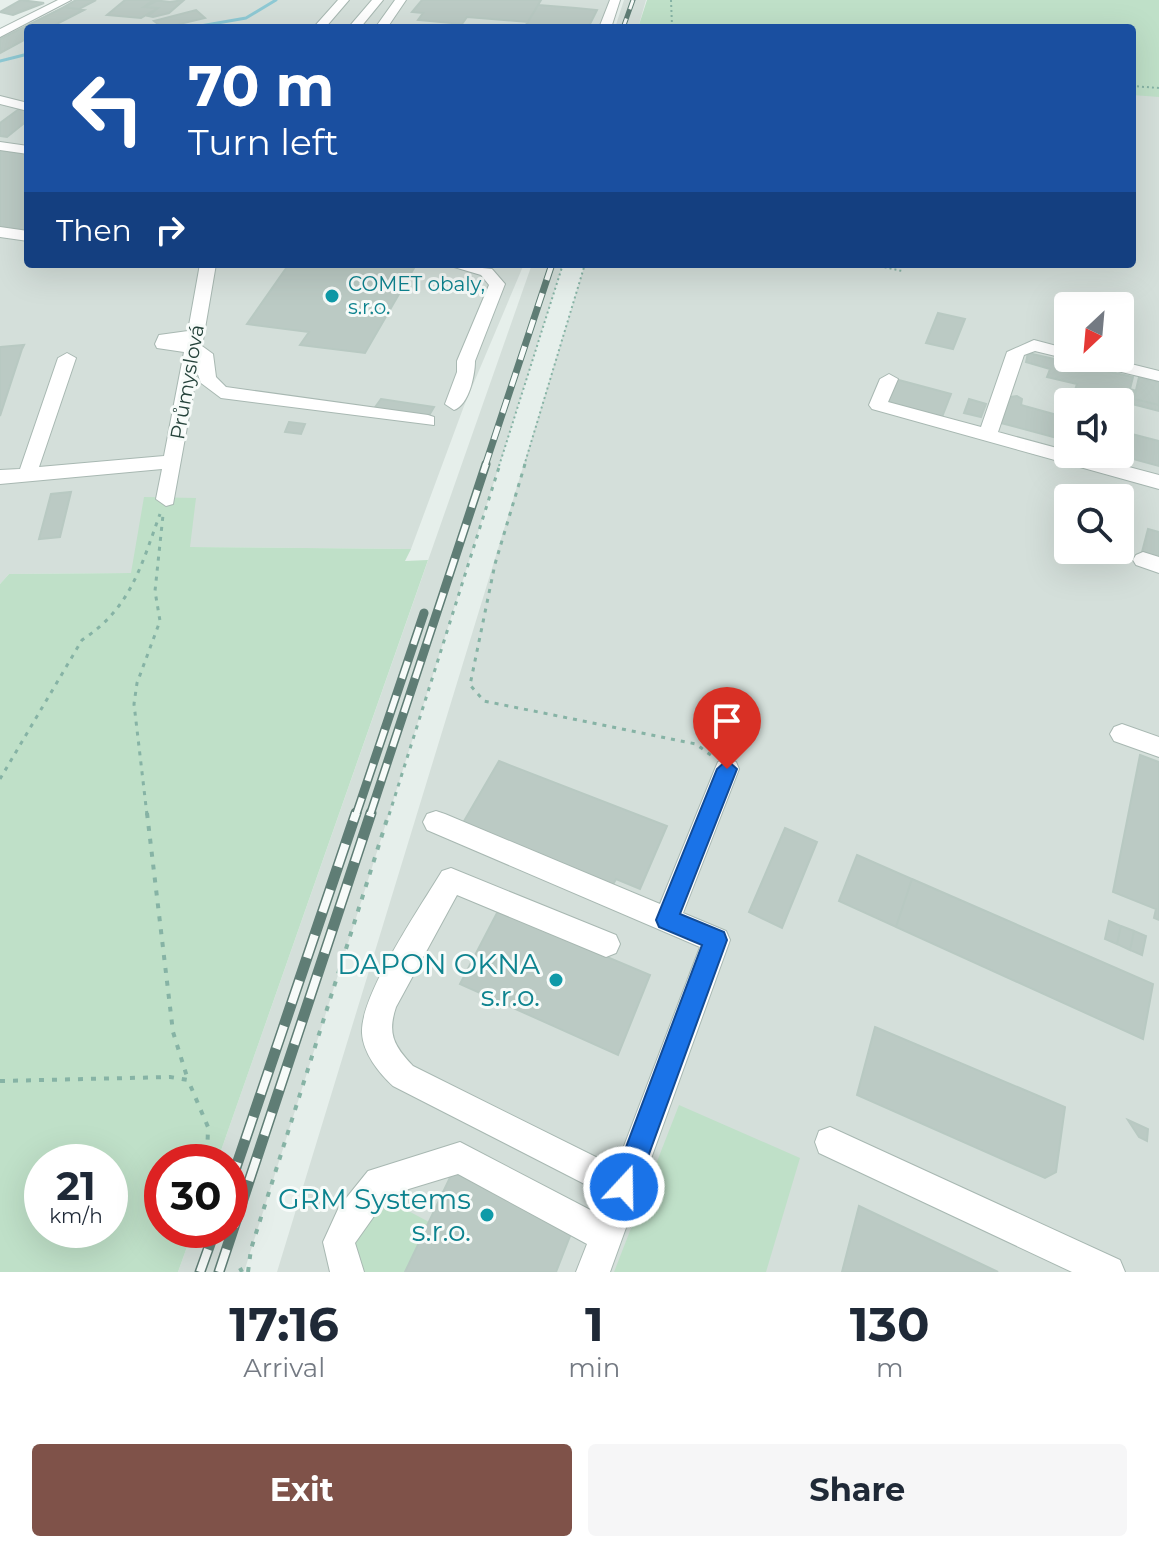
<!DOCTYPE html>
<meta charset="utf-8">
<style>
:root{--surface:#fff;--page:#f6f6f7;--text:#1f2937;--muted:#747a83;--accent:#7f5249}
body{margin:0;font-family:Montserrat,sans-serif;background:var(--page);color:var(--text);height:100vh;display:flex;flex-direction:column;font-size:30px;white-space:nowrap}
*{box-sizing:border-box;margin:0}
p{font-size:26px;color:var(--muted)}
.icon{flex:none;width:44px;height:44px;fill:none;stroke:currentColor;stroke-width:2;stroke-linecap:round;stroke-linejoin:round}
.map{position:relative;height:1272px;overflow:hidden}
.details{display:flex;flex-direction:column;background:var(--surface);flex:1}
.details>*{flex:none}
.guide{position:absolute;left:24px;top:24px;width:1112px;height:244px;border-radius:8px;box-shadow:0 8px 32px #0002;background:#1a4fa0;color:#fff;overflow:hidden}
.needle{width:52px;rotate:206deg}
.fabs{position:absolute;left:1054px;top:292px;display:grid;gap:16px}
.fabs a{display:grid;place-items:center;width:80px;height:80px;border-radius:8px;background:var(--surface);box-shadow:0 8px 32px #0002;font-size:40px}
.speed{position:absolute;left:24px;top:1144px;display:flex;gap:16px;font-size:40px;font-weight:700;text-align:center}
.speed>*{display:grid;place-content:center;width:104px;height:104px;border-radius:50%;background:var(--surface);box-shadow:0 8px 32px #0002;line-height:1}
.speed small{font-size:20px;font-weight:400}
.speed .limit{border:12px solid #d22;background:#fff;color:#111}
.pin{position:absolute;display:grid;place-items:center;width:68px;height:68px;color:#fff;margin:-82px -34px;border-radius:50% 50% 50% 0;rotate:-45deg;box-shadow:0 0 8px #0007}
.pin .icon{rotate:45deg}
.me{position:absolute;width:88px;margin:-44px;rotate:21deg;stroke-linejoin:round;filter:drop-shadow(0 0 6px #0008)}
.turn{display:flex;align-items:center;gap:28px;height:168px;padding:0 32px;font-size:36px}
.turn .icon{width:104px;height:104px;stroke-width:2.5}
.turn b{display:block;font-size:56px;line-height:68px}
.then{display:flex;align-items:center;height:76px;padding:0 32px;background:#0003;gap:16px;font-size:30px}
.eta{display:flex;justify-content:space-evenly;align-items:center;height:136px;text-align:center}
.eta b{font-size:48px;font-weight:700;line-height:56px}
.cta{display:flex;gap:16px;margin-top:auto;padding:16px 32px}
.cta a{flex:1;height:92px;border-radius:8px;background:var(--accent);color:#fff;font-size:32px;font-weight:700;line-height:92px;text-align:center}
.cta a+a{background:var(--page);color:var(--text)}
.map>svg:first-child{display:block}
.built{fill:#d4dfda;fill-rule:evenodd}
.green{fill:#bfe0c8;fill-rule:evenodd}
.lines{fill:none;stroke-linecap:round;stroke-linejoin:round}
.stream{stroke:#8ec9d4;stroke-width:3}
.building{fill:#bbcac4;stroke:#b8c9c2;stroke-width:2}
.minor-casing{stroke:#a8b8b2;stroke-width:2}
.path-far2{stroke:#86b3a5;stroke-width:2;stroke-dasharray:2 3;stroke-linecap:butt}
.path-far1{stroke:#86b3a5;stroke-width:3;stroke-dasharray:4 6;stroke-linecap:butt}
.path{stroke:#86b3a5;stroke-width:4;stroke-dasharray:5 8;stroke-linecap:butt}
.minor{fill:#fff;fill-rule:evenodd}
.rail-far3-casing{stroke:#5f7d75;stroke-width:5}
.rail-far2-casing{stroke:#5f7d75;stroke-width:7}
.rail-far1-casing{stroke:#5f7d75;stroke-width:9}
.rail-casing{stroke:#5f7d75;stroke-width:11}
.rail-far3{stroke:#f7fbf9;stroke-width:3;stroke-dasharray:10;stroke-linecap:butt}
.rail-far2{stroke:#f7fbf9;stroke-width:5;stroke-dasharray:14;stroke-linecap:butt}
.rail-far1{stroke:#f7fbf9;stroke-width:6;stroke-dasharray:18;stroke-linecap:butt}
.rail{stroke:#f7fbf9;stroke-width:8;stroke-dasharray:24;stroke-linecap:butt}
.route{fill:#1a73e8;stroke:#114b97;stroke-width:2}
.culture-dot{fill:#0f9aa8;stroke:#f7fbf9;stroke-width:3}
.labels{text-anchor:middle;stroke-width:6;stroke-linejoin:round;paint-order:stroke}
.far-culture-label{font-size:20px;fill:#0d838f;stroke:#f7fbf9;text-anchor:start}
.far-street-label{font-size:20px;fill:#24423a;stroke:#f7fbf9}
.near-culture-label{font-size:28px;fill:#0d838f;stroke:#f7fbf9;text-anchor:end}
</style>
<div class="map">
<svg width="1159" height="1272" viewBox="0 0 1159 1272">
<rect width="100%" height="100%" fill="#e6efeb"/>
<path class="built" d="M76 0H615L605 28H28V264H524L464 406 411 549 189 547 131 573 9 574 0 584V39Z
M624 0H646L638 28H615Z
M1132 92 1159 95V1272H277L585 264H1132ZM1068 306H1120V358H1068ZM1068 402H1120V454H1068ZM1068 498H1120V550H1068Z
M532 264H563L244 1272H178L193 1230H230V1162H217Z"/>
<path class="green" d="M647 0H1159V97L1132 95V28H638Z
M144 497 196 498 190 547 411 549 405 561 428 560 217 1162H162V1230H193L178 1272H0V584L9 574 131 573ZM42 1162H110V1230H42Z
M679 1105 800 1158 766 1272H614Z
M385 1203 399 1206 429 1222 405 1272H359L354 1241 374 1207Z"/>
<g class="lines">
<path class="stream" d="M189 28 246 18 276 0
M0 61 28 54"/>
</g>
<path class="building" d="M21 0 44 3 13 15 0 12Z
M76 0H96L79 9 64 7Z
M125 0H158L144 7 158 8 141 18 107 15Z
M153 0 170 2 184 0 169 13 153 17 148 16 158 8 144 7Z
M422 0H541L528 22 467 17 462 24 418 20 423 13 412 12Z
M538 5 576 8 597 10 588 28H524Z
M64 7 84 10 49 28H28V38L0 53V39Z
M196 10 205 18 163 28 154 21Z
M19 109 28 111V120L7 137 0 136V123Z
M0 150 28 154V232L0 228Z
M289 264H381L414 268 365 353 300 345 309 332 247 324Z
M938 313 965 319 953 349 926 343Z
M24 345 22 349 0 416V347Z
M1028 353 1133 377 1130 389 1136 391 1134 399 1159 405V411L1132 404 1124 432 1159 441V466L1115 454H1120V402H1092L1094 394 1075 390 1077 384 1047 377 1050 369 1026 362Z
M1139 377 1159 382V405L1134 399Z
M895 379 951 394 942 417 886 401Z
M1017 396 1022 399 1021 405 1068 418V441L1001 423 1010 397Z
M381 399 434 407 427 419 373 410Z
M969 399 986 404 981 417 964 413Z
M289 422 305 424 301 434 285 432Z
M71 492 60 537 39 539 51 494Z
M1148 529 1159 532V557L1142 552Z
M1140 755 1159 762V920L1154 918 1156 909 1113 892Z
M499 761 667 826 640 889 616 879 610 890 460 828Z
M785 828 817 842 782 928 749 912Z
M857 855 912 879 896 927 839 901Z
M912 879 1153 984 1143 1039 896 927Z
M498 911 650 975 618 1055 460 984Z
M1109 921 1121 926 1117 944 1105 939Z
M1121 926 1134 931 1130 950 1117 944Z
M1134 931 1146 936 1142 955 1130 950Z
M875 1027 1065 1107 1056 1172 1045 1178 857 1095Z
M1128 1120 1148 1129 1147 1141 1139 1137Z
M454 1169 572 1231 556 1272H405Z
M859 1206 998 1272H842Z"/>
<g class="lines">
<defs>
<path id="minor" d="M58 0H71L0 37V29Z
M338 0H349L325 28H313Z
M372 0H383L360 28H348Z
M395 0H406L387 28H375Z
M610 0H620L611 28H599Z
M0 96 28 103V111L0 104Z
M0 142 28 146V154L0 150Z
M0 227 28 231V241L0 237Z
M200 264H216L202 346 213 354 216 377 226 387 428 415 434 417V425L221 398 201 383 197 372 173 504 166 506 156 499 162 469 0 484V470L20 469 58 358 67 353 76 358 39 467 164 456 184 352 157 348 155 344 159 335 188 331Z
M444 264 492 269 505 284 475 361C475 375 469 405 454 410L445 404 457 372V361L489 285 481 275Z
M1034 340 1068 349V358H1073L1068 359 1035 351 1024 355 998 432 1068 451V454H1080L1159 475V489L872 409 869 405 880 379 889 374 898 379 888 402 981 427 1007 352Z
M1077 358H1107L1159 371V381L1080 362Z
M1143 552 1159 557V573L1136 565 1133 560 1136 555Z
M1122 724 1159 737V757L1114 741 1110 734 1114 727Z
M727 759 736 762 739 769 683 913 726 931 730 940 610 1272H576L587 1244 458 1174 389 1195 355 1243 364 1272H330L323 1242 339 1207 368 1171 460 1142 598 1214 606 1195 393 1086C379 1073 363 1053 362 1033 360 995 421 906 442 871L451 868 616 935 620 944 616 953 606 957 457 895 396 1007C387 1034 394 1046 413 1066L616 1167 700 947 427 830 423 822 427 814 436 811 445 814 660 904 715 769 718 762Z
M830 1127 1120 1260 1125 1272H1072L819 1153 815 1142 819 1131Z"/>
</defs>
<use href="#minor" class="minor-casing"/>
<path class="path-far2" d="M671 0 672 26 678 28
M1132 86 1159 88
M870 264 902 271
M499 466 563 264
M524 466 585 264"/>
<path class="path-far1" d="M525 464 495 564 470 685 484 701 696 744 712 756
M0 779 82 640C131 608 141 566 160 514
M147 815 134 704 137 683 160 621 155 591 163 515
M389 815 500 464"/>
<path class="path" d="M147 813 173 1032 188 1080
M0 1081 170 1077 188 1080 208 1127 207 1162
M240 1268 242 1272
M248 1272 251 1249 389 813"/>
<use href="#minor" class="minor"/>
<defs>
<path id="rail-far3" d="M623 28 633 0"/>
<path id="rail-far2" d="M485 466 552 264"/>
<path id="rail-far1" d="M356 815 424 613
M370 815 486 464"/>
<path id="rail" d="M230 1185 356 813
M200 1272 215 1230
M219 1272 371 813"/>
</defs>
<use href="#rail-far3" class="rail-far3-casing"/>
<use href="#rail-far2" class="rail-far2-casing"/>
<use href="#rail-far1" class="rail-far1-casing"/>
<use href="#rail" class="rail-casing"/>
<use href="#rail-far3" class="rail-far3"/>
<use href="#rail-far2" class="rail-far2"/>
<use href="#rail-far1" class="rail-far1"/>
<use href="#rail" class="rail"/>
</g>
<path class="route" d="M727 760 737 769 680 914 724 932 727 940 637 1187 633 1196 624 1200 615 1196 611 1187 702 945 659 927 656 920 717 769Z"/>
<g class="culture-dot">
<circle cx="332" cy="296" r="8"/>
<circle cx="556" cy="980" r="8"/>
<circle cx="487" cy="1215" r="8"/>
</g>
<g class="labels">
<g class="far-culture-label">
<text x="348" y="291">COMET obaly,<tspan x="348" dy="23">s.r.o.</tspan></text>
</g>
<g class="far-street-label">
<text transform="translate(187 382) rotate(-80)" y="7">Průmyslová</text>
</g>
<g class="near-culture-label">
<text x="540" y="974">DAPON OKNA<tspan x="540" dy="32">s.r.o.</tspan></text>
<text x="471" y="1209">GRM Systems<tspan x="471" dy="32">s.r.o.</tspan></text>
</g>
</g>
</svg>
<div class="fabs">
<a><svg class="needle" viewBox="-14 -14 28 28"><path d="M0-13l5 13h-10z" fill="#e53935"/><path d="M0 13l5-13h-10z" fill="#747a83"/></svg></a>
<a><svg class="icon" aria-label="sound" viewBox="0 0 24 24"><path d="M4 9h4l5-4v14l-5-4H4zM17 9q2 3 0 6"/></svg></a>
<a><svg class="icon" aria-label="search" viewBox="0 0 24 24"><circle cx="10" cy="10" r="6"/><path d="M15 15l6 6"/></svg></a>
</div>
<div class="speed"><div>21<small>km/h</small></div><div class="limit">30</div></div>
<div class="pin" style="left:727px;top:769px;background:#d93025"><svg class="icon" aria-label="arrive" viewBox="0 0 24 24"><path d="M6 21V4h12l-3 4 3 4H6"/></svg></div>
<svg class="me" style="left:624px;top:1187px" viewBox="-20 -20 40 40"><circle r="17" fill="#1a73e8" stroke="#fff" stroke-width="3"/><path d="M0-11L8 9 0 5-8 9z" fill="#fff"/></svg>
<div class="guide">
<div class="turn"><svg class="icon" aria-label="left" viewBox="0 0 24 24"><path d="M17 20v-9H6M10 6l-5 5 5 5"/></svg><div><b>70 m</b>Turn left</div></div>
<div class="then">Then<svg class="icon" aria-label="right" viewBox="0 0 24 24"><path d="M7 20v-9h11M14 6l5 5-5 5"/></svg></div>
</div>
</div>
<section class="details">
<div class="eta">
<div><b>17:16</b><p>Arrival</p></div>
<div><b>1</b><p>min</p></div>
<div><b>130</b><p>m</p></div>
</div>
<div class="cta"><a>Exit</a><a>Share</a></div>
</section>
